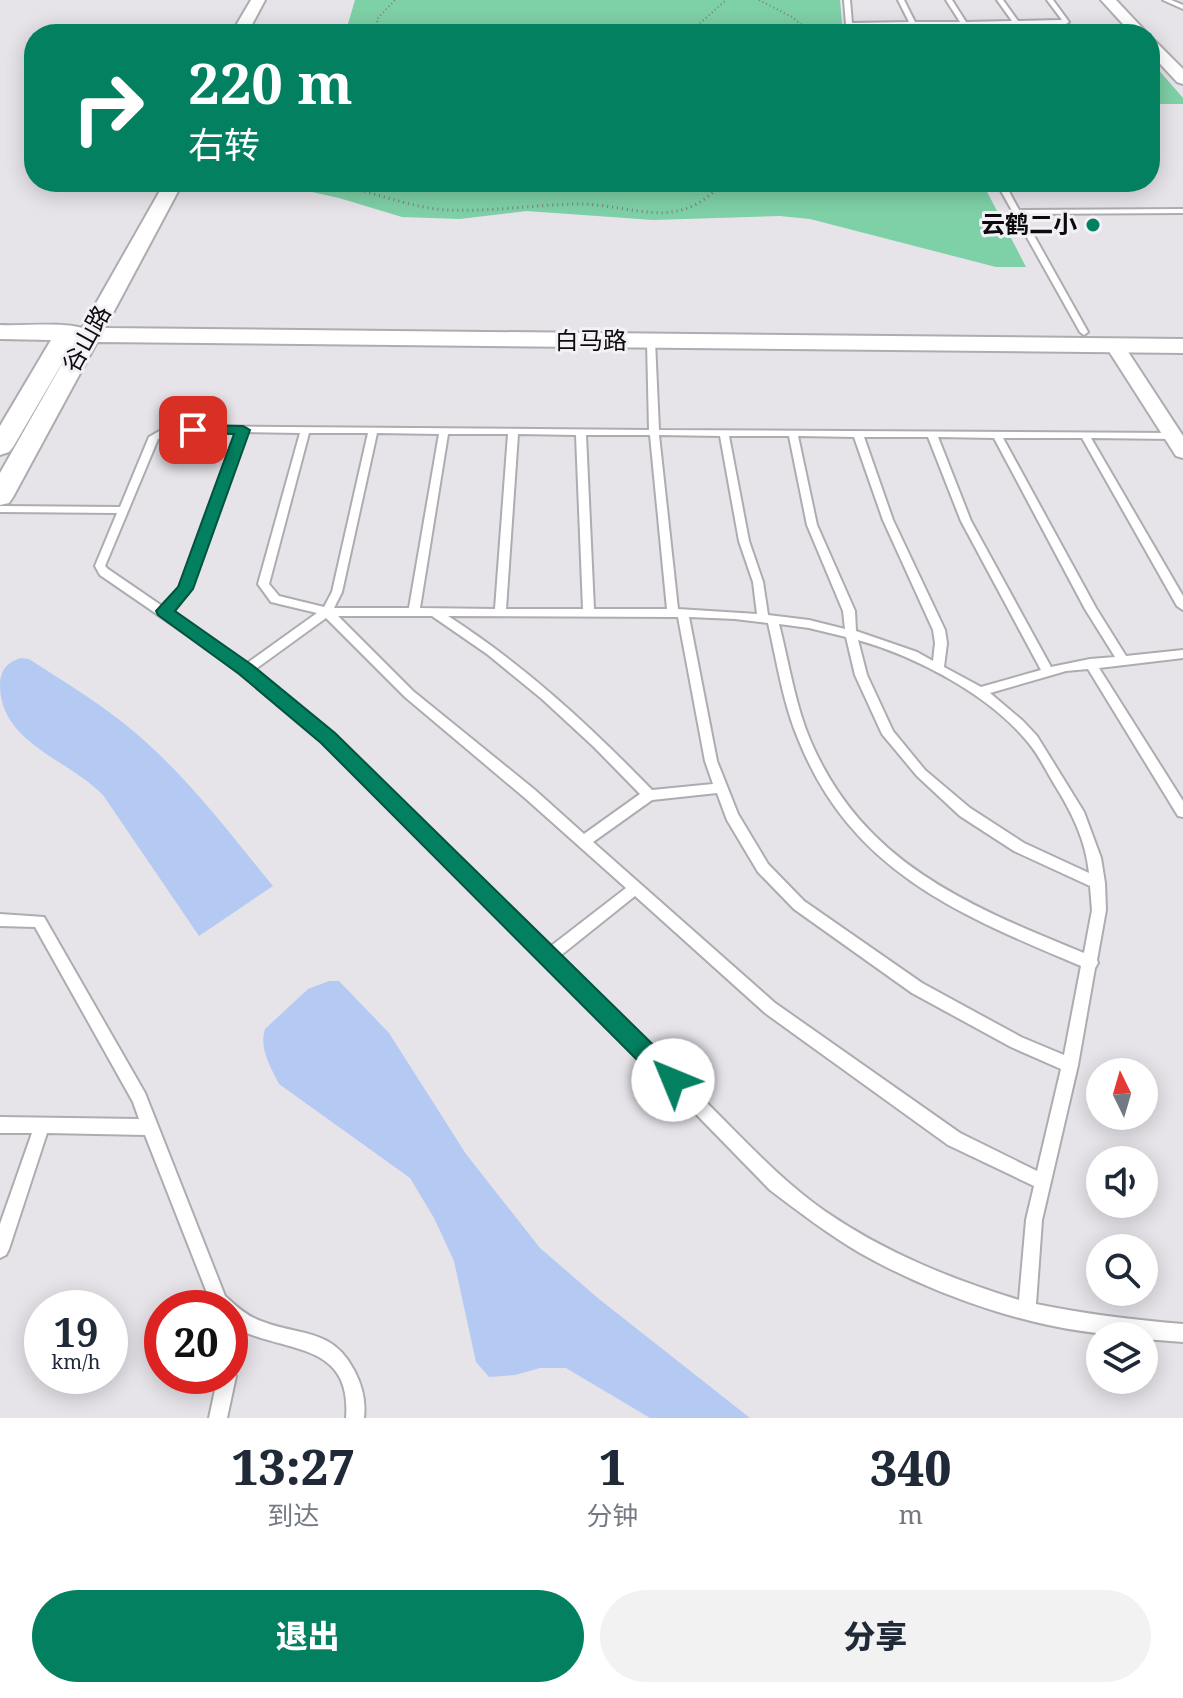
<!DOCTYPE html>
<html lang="zh">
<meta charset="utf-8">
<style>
:root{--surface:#fff;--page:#f2f2f3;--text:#1f2937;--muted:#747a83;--accent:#038060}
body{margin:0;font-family:"Noto Serif","Noto Sans SC",serif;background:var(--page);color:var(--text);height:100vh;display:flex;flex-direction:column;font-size:30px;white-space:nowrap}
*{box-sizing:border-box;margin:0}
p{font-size:26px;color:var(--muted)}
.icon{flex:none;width:44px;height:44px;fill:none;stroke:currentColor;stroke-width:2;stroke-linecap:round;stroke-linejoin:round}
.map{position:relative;height:1418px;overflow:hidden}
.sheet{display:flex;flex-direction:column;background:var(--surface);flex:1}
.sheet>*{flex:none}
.hud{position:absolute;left:24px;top:24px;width:1136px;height:168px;border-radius:32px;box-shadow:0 4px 20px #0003;background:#038060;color:#fff;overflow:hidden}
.needle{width:52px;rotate:355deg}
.controls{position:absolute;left:1086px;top:1058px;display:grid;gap:16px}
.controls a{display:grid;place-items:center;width:72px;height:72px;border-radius:50%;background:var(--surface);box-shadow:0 4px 20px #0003;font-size:40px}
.speed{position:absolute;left:24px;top:1290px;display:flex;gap:16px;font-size:40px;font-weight:700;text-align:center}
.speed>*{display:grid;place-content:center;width:104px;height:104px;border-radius:50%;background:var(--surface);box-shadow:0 4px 20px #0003;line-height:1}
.speed small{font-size:20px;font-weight:400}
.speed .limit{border:12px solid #d22;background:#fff;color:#111}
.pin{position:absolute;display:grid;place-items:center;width:68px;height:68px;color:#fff;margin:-34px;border-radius:16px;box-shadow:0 4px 12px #0006}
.me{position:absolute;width:88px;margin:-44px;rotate:315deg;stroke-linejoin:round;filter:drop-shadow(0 0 6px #0008)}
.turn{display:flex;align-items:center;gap:28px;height:168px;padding:0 32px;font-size:36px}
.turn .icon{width:104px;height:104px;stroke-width:2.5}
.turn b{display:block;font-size:56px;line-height:68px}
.eta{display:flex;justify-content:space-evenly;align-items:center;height:136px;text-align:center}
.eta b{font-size:48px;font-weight:800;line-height:56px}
.button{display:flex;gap:16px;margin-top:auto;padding:16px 32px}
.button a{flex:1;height:92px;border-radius:48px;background:var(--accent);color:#fff;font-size:32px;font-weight:800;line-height:92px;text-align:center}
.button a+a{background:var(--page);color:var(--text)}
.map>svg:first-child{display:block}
.green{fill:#7ed0a7}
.water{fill:#b5caf3}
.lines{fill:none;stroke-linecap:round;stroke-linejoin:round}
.service-casing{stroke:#aeabb1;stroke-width:4}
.minor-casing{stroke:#aeabb1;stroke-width:4}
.tertiary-casing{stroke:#aeabb1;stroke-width:4}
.path-far1{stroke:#807e82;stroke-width:2;stroke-dasharray:1 3;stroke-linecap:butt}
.path{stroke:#807e82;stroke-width:3;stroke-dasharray:1 4;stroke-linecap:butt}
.service{fill:#fff;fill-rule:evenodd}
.minor{fill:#fff;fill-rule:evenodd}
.tertiary{fill:#fff;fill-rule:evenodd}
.route{fill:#038060;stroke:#02533e;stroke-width:2}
.poi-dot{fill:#038060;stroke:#f3f0f6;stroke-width:3}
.labels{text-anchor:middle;stroke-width:6;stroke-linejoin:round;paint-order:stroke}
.far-poi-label{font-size:24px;font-weight:bold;fill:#0c0b0d;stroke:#f3f0f6;text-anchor:end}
.far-street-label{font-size:24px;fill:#0c0b0d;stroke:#f3f0f6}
</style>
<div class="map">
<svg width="1183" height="1418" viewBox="0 0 1183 1418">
<rect width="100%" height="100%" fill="#e6e3e9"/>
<path class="green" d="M355 0H840L843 34H345Z
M1150 60 1183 98V104H1150Z
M267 182H982L1026 267H996L810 219 780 216 653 220 527 211 460 219 402 217 339 198Z"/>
<path class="water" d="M21 658 29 659C66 683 105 706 139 736 190 780 231 835 273 886L199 936 103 795C68 759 0 743 0 685 0 670 7 662 21 658Z
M329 981H339L389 1033 466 1154 540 1248 599 1299 750 1418H650L566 1368H540L515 1375 489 1377 476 1362 454 1261 434 1218 410 1178 279 1084C270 1066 259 1049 265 1029L308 989Z"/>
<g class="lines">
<defs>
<path id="service" d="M844 0H850L852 23 909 22 898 0H904L915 22H960L946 0H952L966 22 1012 21 997 0H1003L1018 21 1062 20 1047 0H1053L1069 22 1066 24H1020L1018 27 1015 24 968 25 965 27 962 25 849 27 846 25Z
M1163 0H1171L1183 5V9Z
M996 182H1004L1019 210 1183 209V213L1022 214 1088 332 1084 335 1080 332Z
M651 338 655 341 659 430 1173 433 1178 436 1173 439 1091 438 1183 596V610L1177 606 1082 438H1003L1096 608 1126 656 1183 650V658L1099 668 1183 801V817L1178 816 1088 669 1066 671 990 693 1023 721 1037 736 1084 812 1101 858 1105 883 1106 910 1097 960 1098 963 1095 968 1078 1065 1042 1220 1036 1304C1085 1314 1133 1320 1183 1324V1342L1144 1339V1336C1050 1336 942 1299 860 1253 828 1234 799 1212 770 1190L535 949 324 741 231 665 100 575 95 566 117 513 0 512V506L120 507 149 437 168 426 649 430 647 341ZM170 432H237L180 587 162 606 108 569 105 566 158 439ZM247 432 300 433 258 584 271 602 317 613 246 664 170 612 190 589ZM309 433H368L332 592 324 607 279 596 269 584ZM377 433 439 434 409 608H334L342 592ZM448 434H508L495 609 420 608ZM518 434 576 435 583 609H506ZM586 435H650L667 609H594ZM659 435 720 436 739 541 753 582 757 614 678 609ZM729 436H789L807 525 843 611 845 629 809 620 768 615 763 582 749 541ZM798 436 854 437 883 520 933 630 935 643 933 661 917 652 856 631 855 611 817 525ZM864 437H928L961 521 1041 670 981 687 944 667 947 643 945 630 893 520ZM938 437 994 438 1085 609 1115 657 1090 659 1051 667 971 521ZM338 616H432L487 654 542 699 594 747 640 794 584 834 535 790 413 691ZM448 616 678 617 705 761 713 784 652 790C589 725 524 665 448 616ZM689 617 735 619 768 623C777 662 783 704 799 741 852 872 960 915 1081 966L1064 1055 1021 1037 922 983 804 901 768 864 738 814 717 761ZM326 618 405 697 525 798 626 888 551 946 332 735 253 671ZM779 624 809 628 846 637 855 675 882 734 917 776 960 816 1014 851 1090 886 1092 910 1084 953C969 906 864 864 811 742 795 705 789 663 779 624ZM858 640C915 656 988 694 1026 740 1038 753 1046 771 1056 787 1072 813 1086 841 1089 873L1024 843 970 808 925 770 893 731 867 675ZM717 793 727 820 758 872 794 909 912 993 1011 1047 1061 1069 1037 1171 960 1133 775 1003 593 842 652 800ZM635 896 765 1013 948 1145 1034 1186 1026 1220 1019 1300C951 1279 886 1253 826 1212 783 1182 747 1143 710 1106 660 1056 610 1006 560 956Z
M0 914 44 917 145 1093 225 1296C234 1304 243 1313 254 1318 293 1337 331 1325 354 1370 362 1385 366 1401 364 1418H346C352 1345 292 1352 244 1332L236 1365 230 1368V1308H213L145 1135 47 1133 9 1249 6 1255 0 1258V1224L32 1133H0V1117L139 1119 133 1102 35 927 0 926Z
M230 1368 233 1370 236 1376 227 1418H209L218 1376H230Z"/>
<path id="minor" d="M1114 339 1121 341 1183 436V458L1176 456 1105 345Z"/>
<path id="tertiary" d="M251 0H265L247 34H231Z
M1101 0H1116L1148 34H1132Z
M1150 39 1155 41 1183 69V84L1177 82 1150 53Z
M165 182H183L105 328 1183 339V353L97 342 13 497 9 503 0 505V473L75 341 13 447 9 452 0 455V426L51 340 0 339V325C26 326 61 322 82 328Z"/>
</defs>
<use href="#service" class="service-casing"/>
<use href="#minor" class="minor-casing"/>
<use href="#tertiary" class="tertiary-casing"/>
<path class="path-far1" d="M759 0 792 17 813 34
M379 34 377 19 395 0
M688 34 726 0"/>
<path class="path" d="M351 182V188C381 195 415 208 446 210 489 212 533 205 575 204 633 203 677 235 723 182"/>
<use href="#service" class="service"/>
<use href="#minor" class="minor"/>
<use href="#tertiary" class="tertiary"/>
</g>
<path class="route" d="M193 425 243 426 250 430 193 589 175 611 252 665 335 733 681 1072 685 1080 681 1088 673 1091 665 1088 321 743 239 674 158 615 156 611 178 587 234 434 188 433 186 430Z"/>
<circle class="poi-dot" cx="1093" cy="225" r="8"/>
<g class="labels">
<g class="far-poi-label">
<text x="1077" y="233">云鹤二小</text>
</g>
<g class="far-street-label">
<text transform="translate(87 339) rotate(-61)" y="8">谷山路</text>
<text x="591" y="349">白马路</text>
</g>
</g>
</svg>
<div class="controls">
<a><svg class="needle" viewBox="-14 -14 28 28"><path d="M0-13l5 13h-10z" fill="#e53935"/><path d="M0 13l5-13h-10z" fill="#747a83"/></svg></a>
<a><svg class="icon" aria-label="sound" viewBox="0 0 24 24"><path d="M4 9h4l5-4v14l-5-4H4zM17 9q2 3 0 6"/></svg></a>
<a><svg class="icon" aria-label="search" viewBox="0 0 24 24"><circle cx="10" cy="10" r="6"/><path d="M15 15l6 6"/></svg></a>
<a><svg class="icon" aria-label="layers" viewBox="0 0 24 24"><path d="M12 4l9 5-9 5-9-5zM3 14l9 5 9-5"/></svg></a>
</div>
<div class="speed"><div>19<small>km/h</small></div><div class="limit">20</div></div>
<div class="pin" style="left:193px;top:430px;background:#d93025"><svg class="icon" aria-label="arrive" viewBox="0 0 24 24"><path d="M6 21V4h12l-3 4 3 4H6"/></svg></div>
<svg class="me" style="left:673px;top:1080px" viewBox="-20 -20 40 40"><circle r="19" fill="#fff"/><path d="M0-13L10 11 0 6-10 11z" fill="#038060"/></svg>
<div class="hud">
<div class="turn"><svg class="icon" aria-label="right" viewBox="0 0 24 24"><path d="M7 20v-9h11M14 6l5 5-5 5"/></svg><div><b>220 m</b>右转</div></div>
</div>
</div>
<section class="sheet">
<div class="eta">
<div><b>13:27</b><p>到达</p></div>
<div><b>1</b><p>分钟</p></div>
<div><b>340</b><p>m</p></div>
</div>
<div class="button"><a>退出</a><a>分享</a></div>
</section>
